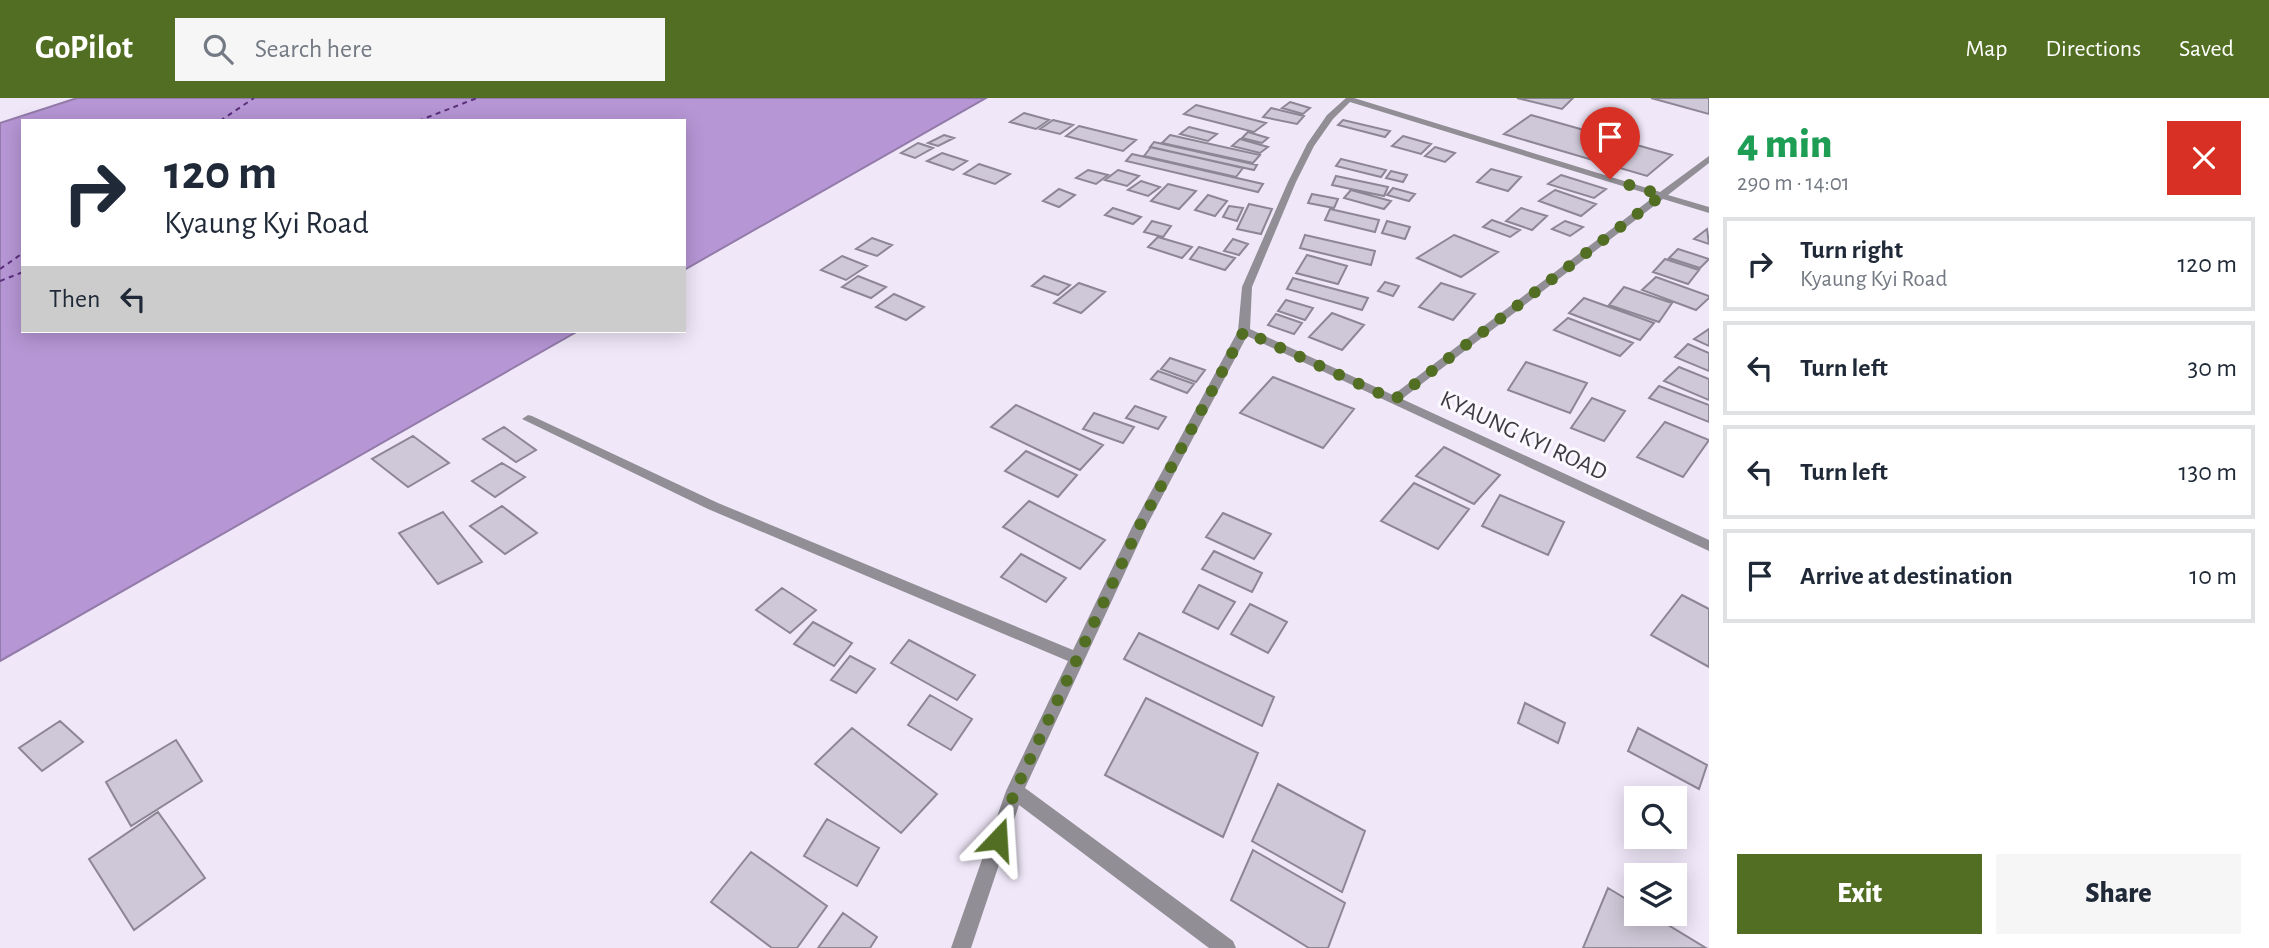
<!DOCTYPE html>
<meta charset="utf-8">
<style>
:root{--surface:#fff;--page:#f6f6f7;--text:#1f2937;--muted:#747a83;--line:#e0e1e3;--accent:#526e22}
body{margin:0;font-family:"Alegreya Sans",sans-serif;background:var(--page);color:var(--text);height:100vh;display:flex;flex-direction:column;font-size:26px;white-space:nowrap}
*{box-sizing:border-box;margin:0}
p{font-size:23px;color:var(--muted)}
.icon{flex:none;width:38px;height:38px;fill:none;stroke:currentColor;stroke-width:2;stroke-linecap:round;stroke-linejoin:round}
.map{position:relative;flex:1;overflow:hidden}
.side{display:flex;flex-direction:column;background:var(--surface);width:560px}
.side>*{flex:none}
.hud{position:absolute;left:21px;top:21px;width:665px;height:214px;border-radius:0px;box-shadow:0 4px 18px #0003;background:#fff;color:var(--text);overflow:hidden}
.controls{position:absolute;left:1624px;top:688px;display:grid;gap:14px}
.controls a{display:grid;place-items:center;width:63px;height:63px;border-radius:0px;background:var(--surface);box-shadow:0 4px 18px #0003;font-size:35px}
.pin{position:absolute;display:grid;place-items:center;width:60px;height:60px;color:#fff;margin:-72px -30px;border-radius:50% 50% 50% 0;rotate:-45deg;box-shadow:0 0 7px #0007}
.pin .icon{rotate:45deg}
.me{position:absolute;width:77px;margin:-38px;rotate:20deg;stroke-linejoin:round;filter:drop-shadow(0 0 5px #0008)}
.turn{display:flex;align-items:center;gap:24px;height:147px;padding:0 28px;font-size:32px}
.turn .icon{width:91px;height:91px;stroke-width:2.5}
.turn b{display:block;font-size:49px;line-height:60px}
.then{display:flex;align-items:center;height:66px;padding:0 28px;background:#0003;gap:14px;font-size:26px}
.round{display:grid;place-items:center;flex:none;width:74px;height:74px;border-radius:0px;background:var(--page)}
.summary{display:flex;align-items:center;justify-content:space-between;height:119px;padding:0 28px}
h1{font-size:42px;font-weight:800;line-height:52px;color:#1e9e55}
.button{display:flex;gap:14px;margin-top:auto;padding:14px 28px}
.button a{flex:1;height:80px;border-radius:0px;background:var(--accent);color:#fff;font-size:28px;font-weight:800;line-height:80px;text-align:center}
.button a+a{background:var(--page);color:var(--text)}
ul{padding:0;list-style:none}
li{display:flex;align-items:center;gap:21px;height:94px;margin:0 14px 10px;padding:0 14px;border:4px solid var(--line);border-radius:0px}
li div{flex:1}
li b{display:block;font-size:26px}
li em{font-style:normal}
header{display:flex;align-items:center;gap:42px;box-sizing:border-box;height:98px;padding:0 35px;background:var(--accent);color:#fff}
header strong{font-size:33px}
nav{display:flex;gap:38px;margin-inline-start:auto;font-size:24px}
.search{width:490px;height:63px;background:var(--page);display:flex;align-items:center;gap:18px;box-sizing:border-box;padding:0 24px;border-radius:0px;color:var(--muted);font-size:26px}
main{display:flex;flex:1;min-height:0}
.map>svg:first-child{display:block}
.water{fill:#b696d5;stroke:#927ba9;stroke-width:2}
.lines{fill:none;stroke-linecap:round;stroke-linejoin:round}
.ferry{stroke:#5a307a;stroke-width:2;stroke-dasharray:5 4.5;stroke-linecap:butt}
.building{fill:#cfc8d8;stroke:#8d8695;stroke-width:2}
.street{fill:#918e95;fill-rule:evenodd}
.route{stroke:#526e22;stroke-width:12;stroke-dasharray:0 21.6}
.labels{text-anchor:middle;stroke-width:6;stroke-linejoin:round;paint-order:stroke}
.street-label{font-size:24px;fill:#3e3b41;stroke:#fbf8ff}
</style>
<header>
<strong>GoPilot</strong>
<div class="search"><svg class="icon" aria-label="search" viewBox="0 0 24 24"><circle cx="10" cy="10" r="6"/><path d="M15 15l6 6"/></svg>Search here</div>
<nav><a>Map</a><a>Directions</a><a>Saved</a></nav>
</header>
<main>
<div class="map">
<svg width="1709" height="850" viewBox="0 0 1709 850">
<rect width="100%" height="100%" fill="#f0e8f9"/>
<path class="water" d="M77 0H986L684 172V23H23V233H578L0 563V25Z"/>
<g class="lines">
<path class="ferry" d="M220 23 254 0
M418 23 477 0
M0 171 23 155
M0 183 23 174"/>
</g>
<path class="building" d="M1517 0H1573L1562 11Z
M1651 0H1709V16Z
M1290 4 1310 10 1303 16 1282 10Z
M1196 7 1266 25 1254 34 1184 16Z
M1271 10 1304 18 1297 26 1263 19Z
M1024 15 1049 22 1036 31 1010 24Z
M1531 17 1672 57 1647 78 1504 36Z
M1053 22 1073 27 1060 36 1040 31Z
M1343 22 1390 33 1385 39 1338 27Z
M1079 28 1136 42 1123 53 1066 38Z
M1189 29 1217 36 1208 43 1180 36Z
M1248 34 1268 40 1262 45 1242 40Z
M944 37 954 40 938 48 928 45Z
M1170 37 1260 57 1253 65 1162 45Z
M1403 38 1431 46 1421 56 1392 48Z
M1240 41 1268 49 1260 55 1232 48Z
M1154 44 1257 67 1254 72 1150 49Z
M918 45 933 50 915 60 901 55Z
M1151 49 1243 70 1236 79 1144 58Z
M1435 49 1455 55 1445 64 1425 58Z
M942 55 967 63 953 72 927 63Z
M1132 56 1263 86 1258 94 1126 63Z
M1341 61 1386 72 1381 79 1336 68Z
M979 66 1010 76 995 86 964 76Z
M1491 71 1521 79 1508 93 1477 84Z
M1088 72 1108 77 1096 86 1076 80Z
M1118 72 1139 78 1127 88 1105 82Z
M1391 73 1407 77 1403 84 1386 80Z
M1561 77 1606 91 1594 100 1548 86Z
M1336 78 1388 89 1384 98 1332 87Z
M1141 83 1160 89 1148 98 1128 92Z
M1168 86 1196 93 1179 111 1151 103Z
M1393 90 1415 96 1409 103 1387 97Z
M1059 91 1075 97 1059 109 1043 103Z
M1351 92 1391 103 1384 111 1344 100Z
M1555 92 1596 106 1581 118 1539 103Z
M1312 96 1338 101 1334 110 1308 105Z
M1208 97 1227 103 1215 118 1195 112Z
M1249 106 1272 111 1261 136 1237 131Z
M1229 108 1243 110 1237 123 1223 119Z
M1113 110 1141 119 1133 126 1105 117Z
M1521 110 1547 118 1532 132 1506 123Z
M1330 111 1379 122 1375 134 1325 122Z
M1492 122 1520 132 1510 139 1483 129Z
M1152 123 1171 128 1163 139 1144 134Z
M1387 123 1410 129 1405 141 1382 135Z
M1565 123 1583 129 1570 138 1552 131Z
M1707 131 1709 146 1694 141Z
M1305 137 1375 153 1371 167 1300 150Z
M1454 137 1498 154 1461 179 1417 160Z
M1158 139 1192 149 1182 160 1148 149Z
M872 140 892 147 877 158 856 151Z
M1233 141 1248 146 1239 157 1224 153Z
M1199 149 1235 160 1225 172 1190 161Z
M1678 151 1709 161 1700 170 1669 160Z
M1307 157 1347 168 1338 186 1296 175Z
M842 158 867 168 846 182 821 172Z
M1665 161 1699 172 1688 186 1653 174Z
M858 178 886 189 871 200 842 189Z
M1044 178 1070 187 1058 197 1032 188Z
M1656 179 1709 198V200L1696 212 1642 192Z
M1293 180 1368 200 1362 212 1287 191Z
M1385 184 1399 188 1393 198 1378 193Z
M1079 185 1105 194 1081 215 1054 205Z
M1441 185 1475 196 1453 222 1419 209Z
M1624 189 1672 205 1659 224 1609 207Z
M894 196 924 209 906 222 876 209Z
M1584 200 1654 225 1640 242 1569 215Z
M1286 202 1313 210 1305 222 1278 213Z
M1332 215 1364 227 1342 252 1309 239Z
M1276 216 1302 225 1294 236 1268 227Z
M1568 220 1633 245 1620 258 1554 232Z
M1709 231V248L1694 241Z
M1688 246 1709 255V273L1675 259Z
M1170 260 1205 272 1196 284 1161 271Z
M1526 264 1587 285 1570 315 1508 292Z
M1679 269 1709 281V302L1664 283Z
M1158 273 1194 286 1187 295 1151 281Z
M1273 279 1354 311 1323 350 1240 315Z
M1659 288 1709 307V324L1649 300Z
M1592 300 1625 313 1604 343 1571 330Z
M1016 307 1103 347 1080 372 991 329Z
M1135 308 1166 319 1158 331 1126 320Z
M1094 315 1134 329 1123 345 1083 331Z
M1665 324 1709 342 1683 379 1637 359Z
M504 329 536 352 516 364 483 341Z
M413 338 449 365 408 389 372 361Z
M1444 349 1500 377 1474 406 1416 378Z
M1026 353 1077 377 1058 399 1005 373Z
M502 365 525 379 495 399 472 383Z
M1414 385 1469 411 1438 451 1381 423Z
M1500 397 1564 424 1548 457 1482 428Z
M1029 403 1105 442 1080 471 1003 429Z
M502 408 537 435 505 456 470 428Z
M443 414 482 464 438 486 399 435Z
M1223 415 1271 436 1254 461 1206 439Z
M1214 453 1262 475 1252 494 1202 471Z
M1021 456 1066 480 1046 504 1001 479Z
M1199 487 1235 504 1218 531 1183 514Z
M782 490 816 512 790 535 756 512Z
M1682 497 1709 511V569L1651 537Z
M1250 506 1287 524 1268 555 1231 536Z
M813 524 852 545 834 568 794 546Z
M1139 535 1274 599 1262 628 1124 561Z
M909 542 975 577 957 602 891 565Z
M850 558 875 571 856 595 831 582Z
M930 597 972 621 951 652 908 627Z
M1146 600 1258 655 1223 739 1105 677Z
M1525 605 1565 625 1558 645 1518 625Z
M60 623 83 644 42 673 19 650Z
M852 630 937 696 901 735 815 666Z
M1638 630 1707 667 1699 691 1628 653Z
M176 642 202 683 131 728 106 684Z
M1278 686 1365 733 1342 794 1252 743Z
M158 714 205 780 134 832 89 761Z
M827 721 879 750 857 788 804 758Z
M1253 752 1345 805 1328 850H1309L1231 802Z
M751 754 827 808 797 850H772L711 804Z
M1608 790 1636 807V816H1650L1706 850H1583Z
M843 815 877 839 870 850H818Z"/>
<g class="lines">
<path class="street" d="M1346 0H1354L1660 94 1709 58V65L1668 97 1709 109V115L1663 101 1402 301 1709 442V453L1247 238 1146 429 1025 690 1233 843 1236 850H1209L1019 707 971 850H951L1006 693 1068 563 708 411 522 321 528 317 532 318 718 405 1073 552 1132 429 1238 233 1242 189 1288 84 1307 46 1327 17ZM1350 4 1655 98 1393 297 1250 231 1252 189 1296 84 1314 48 1333 21Z"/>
</g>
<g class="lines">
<path class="route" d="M998 741 1015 693 1139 429 1244 233 1394 302 1662 97 1610 81"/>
</g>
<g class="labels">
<g class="street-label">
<text transform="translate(1524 337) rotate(25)" y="8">KYAUNG KYI ROAD</text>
</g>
</g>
</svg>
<div class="controls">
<a><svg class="icon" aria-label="search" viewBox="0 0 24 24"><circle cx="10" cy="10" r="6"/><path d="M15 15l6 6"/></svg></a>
<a><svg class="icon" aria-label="layers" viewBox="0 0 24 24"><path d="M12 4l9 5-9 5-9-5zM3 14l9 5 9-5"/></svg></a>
</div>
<div class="pin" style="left:1610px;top:81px;background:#d93025"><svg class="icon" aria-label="arrive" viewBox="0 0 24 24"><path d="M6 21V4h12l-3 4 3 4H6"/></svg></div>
<svg class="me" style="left:998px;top:741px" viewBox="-20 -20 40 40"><path d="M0-17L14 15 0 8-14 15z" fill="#526e22" stroke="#fff" stroke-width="4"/></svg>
<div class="hud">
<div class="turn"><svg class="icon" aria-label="right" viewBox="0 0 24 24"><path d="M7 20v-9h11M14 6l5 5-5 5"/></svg><div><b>120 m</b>Kyaung Kyi Road</div></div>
<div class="then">Then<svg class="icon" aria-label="left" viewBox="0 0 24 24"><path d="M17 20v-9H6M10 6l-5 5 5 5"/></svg></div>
</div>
</div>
<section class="side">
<div class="summary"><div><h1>4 min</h1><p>290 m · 14:01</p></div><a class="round" style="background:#d93025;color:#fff"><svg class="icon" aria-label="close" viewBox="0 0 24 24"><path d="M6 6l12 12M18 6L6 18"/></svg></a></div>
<ul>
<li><svg class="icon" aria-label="right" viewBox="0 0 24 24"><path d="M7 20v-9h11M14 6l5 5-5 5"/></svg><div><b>Turn right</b><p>Kyaung Kyi Road</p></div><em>120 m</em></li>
<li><svg class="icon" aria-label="left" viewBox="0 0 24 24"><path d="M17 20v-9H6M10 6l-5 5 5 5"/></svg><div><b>Turn left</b></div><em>30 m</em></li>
<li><svg class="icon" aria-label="left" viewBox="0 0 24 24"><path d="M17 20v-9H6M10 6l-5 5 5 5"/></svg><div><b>Turn left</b></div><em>130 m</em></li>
<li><svg class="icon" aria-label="arrive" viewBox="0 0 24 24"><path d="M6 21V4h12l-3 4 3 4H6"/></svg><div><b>Arrive at destination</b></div><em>10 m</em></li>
</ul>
<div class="button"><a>Exit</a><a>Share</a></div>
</section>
</main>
